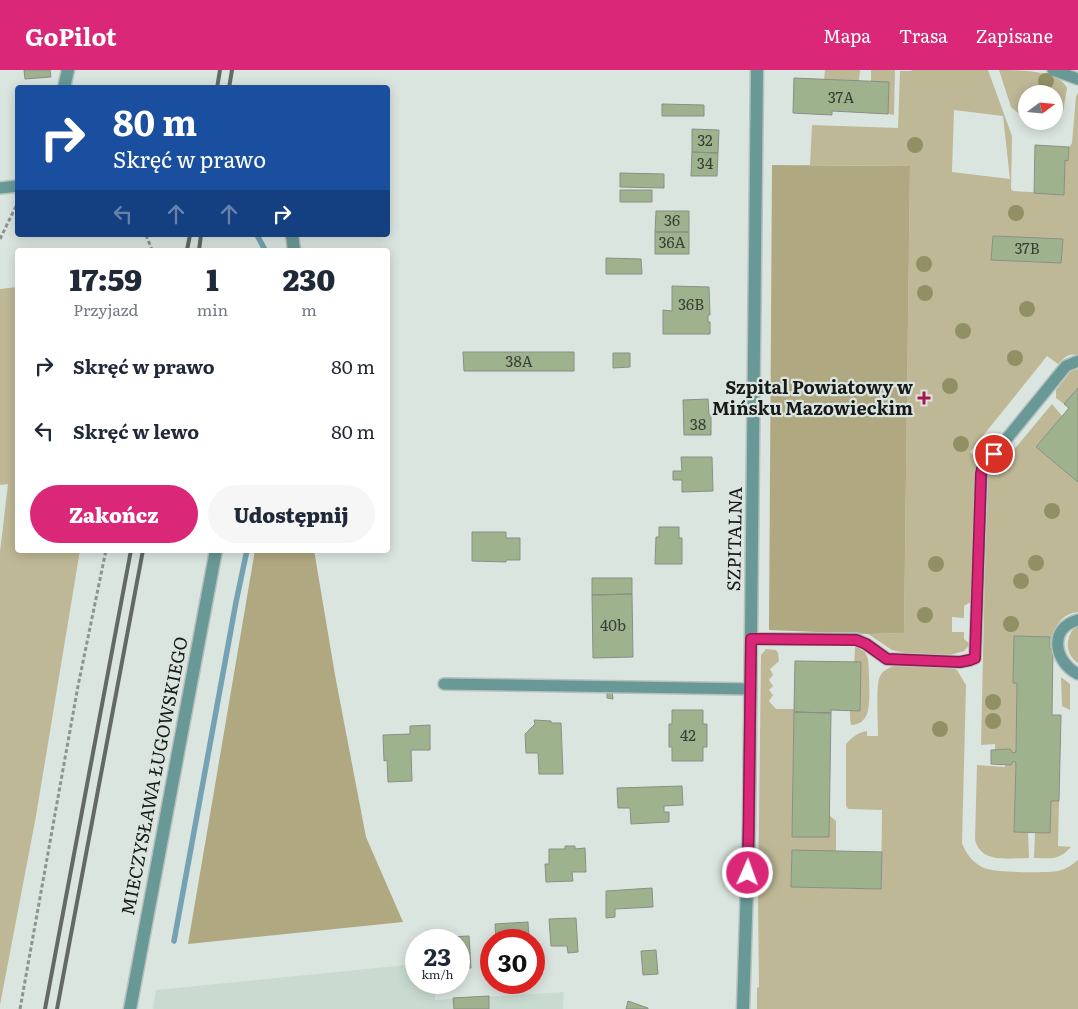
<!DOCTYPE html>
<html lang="pl">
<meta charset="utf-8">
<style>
:root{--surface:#fff;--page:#f6f6f7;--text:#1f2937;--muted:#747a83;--accent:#db2777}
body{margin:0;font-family:Literata,serif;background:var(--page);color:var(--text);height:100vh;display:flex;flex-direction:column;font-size:19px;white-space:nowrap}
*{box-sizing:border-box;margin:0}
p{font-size:16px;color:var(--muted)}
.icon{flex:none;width:28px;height:28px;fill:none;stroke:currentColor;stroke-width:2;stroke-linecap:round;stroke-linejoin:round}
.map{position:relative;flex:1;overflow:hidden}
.details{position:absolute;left:15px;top:178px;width:375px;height:305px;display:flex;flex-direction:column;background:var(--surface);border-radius:5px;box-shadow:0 2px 12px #0003}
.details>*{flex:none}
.hud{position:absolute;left:15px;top:15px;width:375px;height:152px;border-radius:5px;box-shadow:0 2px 12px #0003;background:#1a4fa0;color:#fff;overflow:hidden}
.needle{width:32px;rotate:74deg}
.tools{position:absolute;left:1018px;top:15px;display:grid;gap:10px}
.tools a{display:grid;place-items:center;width:45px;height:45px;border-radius:50%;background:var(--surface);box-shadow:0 2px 12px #0003;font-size:25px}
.speed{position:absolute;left:405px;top:859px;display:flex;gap:10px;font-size:25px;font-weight:700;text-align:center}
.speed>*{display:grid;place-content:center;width:65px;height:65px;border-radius:50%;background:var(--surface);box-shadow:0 2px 12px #0003;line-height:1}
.speed small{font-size:12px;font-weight:400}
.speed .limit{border:8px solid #d22;background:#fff;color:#111}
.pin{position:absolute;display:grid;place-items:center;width:42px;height:42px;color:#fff;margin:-21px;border:2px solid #fff;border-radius:50%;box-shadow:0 1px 5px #0007}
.me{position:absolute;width:55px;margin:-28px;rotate:2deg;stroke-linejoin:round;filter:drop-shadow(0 0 4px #0008)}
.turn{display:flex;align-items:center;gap:18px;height:105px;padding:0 15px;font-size:22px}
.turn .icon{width:65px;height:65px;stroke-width:2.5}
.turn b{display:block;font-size:35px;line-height:42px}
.lanes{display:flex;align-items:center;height:48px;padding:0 15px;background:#0003;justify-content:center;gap:25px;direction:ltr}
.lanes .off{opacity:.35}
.eta{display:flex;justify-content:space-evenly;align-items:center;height:85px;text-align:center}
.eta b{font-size:30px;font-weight:800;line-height:35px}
.action{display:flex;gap:10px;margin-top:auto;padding:10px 15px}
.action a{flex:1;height:58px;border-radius:30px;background:var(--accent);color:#fff;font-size:20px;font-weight:800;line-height:58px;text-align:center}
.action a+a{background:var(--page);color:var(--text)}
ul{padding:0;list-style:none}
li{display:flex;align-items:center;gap:15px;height:65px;padding:0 15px}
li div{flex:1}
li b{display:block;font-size:19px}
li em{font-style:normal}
header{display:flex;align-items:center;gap:30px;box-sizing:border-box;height:70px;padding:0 25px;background:var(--accent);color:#fff}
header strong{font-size:24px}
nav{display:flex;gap:28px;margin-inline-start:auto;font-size:18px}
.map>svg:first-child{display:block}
.built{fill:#c9dbd1}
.green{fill:#beb896;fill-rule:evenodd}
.forest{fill:#b0a881}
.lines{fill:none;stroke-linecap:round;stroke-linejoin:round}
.stream{stroke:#75a2b3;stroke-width:5.5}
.building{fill:#9fb28e;stroke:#8a8e86}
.service-casing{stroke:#b8c0bb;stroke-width:14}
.minor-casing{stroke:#b8c0bb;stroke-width:15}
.path{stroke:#8d9490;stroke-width:3;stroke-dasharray:4 2.5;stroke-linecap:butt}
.service{stroke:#699997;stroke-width:11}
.minor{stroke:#699997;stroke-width:12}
.rail{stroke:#636965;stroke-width:4}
.tree{fill:#918f64}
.route-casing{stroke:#8e194d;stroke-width:12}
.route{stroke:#db2777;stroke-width:9}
.poi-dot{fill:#a7144f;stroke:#dbe5df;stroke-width:2}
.labels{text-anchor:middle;stroke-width:4.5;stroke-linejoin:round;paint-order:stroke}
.number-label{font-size:15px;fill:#394036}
.poi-label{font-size:18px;font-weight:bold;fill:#171a18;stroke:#dbe5df;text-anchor:end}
.street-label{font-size:18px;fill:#171a18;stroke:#dbe5df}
</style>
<header>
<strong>GoPilot</strong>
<nav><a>Mapa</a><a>Trasa</a><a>Zapisane</a></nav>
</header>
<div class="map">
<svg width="1078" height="939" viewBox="0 0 1078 939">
<rect width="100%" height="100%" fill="#dbe5df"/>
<path class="built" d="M416 894V912L434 913 435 930 564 922 563 939H153L156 920Z"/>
<path class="green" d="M825 0H860L859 11 824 10Z
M871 0H895L894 45 888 44 889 13 871 12Z
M912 0H988L1012 66 1011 119 1013 121 1064 124 1065 91 1068 90 1069 77 1072 73 1076 26 1078 23V285C1068 283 1065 287 1058 294L1047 286 970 382 979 390 977 394 972 531 964 536V548L952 547V562H964V569L970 574 964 581 950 585 905 583 892 580 868 564 904 563 910 96 810 95 812 55 898 58 900 1H911ZM954 40 1003 46 1010 109 952 102ZM993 166 1063 169 1061 193 991 190Z
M999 0C1018 0 1059 0 1067 18L1063 42 1054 44V24H1026V43H1018L1011 37Z
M17 217 18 480H80L36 746 0 935V482L8 414 0 415V219Z
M1078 299V318L1064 334 1056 328V320L1071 301Z
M1052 334 1062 346 1036 377 1078 412V542C1063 544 1055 553 1053 568L1014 566 1013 612 1017 613 1016 682 1013 683 1010 679 995 680V674L981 675 987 405 992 399 997 400Z
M1077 555H1078V593C1064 584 1065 566 1077 555Z
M855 576 865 582 868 589C869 601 871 634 867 644 864 651 859 655 851 655 847 638 855 597 855 576Z
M766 579 776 580 778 583 779 591 770 599 773 605 769 610 773 616 769 620 773 625 769 631 776 639H794L792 766 828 767 829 745 836 751V781H792L791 817 881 819 882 740 848 739 846 736V674C852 667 859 662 867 661V666H878C878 652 876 621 879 609 881 602 887 598 894 596L949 597 957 600 966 615 962 773C966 784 973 793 984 798 996 803 1045 803 1058 801 1066 799 1072 795 1078 790V939H757V918L759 917 758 828 761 585Z
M1061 607 1070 614V640L1062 636Z
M1013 691 1016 693 1014 761 1028 762 1029 788C1009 788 980 794 975 769L977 695 1005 697V695H1011Z
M1051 731H1059L1058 776 1071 777C1058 791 1052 788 1034 788L1035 762 1050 763Z"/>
<path class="forest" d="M772 95 910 96 904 563 868 564 769 560Z
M255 480H314L335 605 366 767 403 852 188 874Z"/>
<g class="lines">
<path class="stream" d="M257 165 265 180
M174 871 236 532 247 480"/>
</g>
<path class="building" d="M24 0H50L51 7 25 9Z
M794 8 889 12 888 44 832 41V45L793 43Z
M662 34 704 35V46H662Z
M692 59 719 60 718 83 692 82Z
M1035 75 1069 77 1068 91 1065 90 1064 125 1034 123Z
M692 82 718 83 717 106H691Z
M620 103 664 104V118L620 117Z
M620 120H652V132H620Z
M656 141H689V162H655Z
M655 162H689V184H655Z
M993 166 1063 169 1061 193 991 190Z
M606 188 641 189 642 204H606Z
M672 216 709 217 710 245H708V252H710V264H663V240L672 241Z
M463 282H574V301H464Z
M613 283H630V297L613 298Z
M1078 318V412L1036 377 1069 338 1064 334Z
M708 329 709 345H711V365H684L683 330Z
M681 387H712L713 421 682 422V410H673V401H682Z
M659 457H679V468H682V494H655L656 467H659Z
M472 462H506V468H520V490H506V492L472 491Z
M592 508H632V524L592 525Z
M632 524 633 587 593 588 592 525Z
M1014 566 1050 567V579H1053L1052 645H1061L1059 731H1051L1050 763 1014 762 1016 693 1013 691 1011 695 991 694V680L1010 679 1013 683 1016 682 1017 613H1013Z
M795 591 861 592 860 641 831 640V643L794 642Z
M607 621H612L613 629 607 628Z
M672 640H703V654H707V677H703V691H672V677H669V654H672Z
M794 642 831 643 829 767H792Z
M534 650 551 651V653H561L563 704H539L538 683H526L525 664 535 654Z
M430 655V680H411L412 711 388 712 387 690 384 691 383 665 410 664V656Z
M682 716 683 735 664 736V742H669V752L631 754 630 738H618L617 718Z
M565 776H575V779L585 778 586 802H572L573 811 546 812 545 794H549V779H565Z
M792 780 882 782 881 819 791 817Z
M652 818 653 837 615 839V847L606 848V821Z
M576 848 578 882 568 883 567 876H551L549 849Z
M528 852 529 869 526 870H496L495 854Z
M469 866 471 898H459V870H449V867Z
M656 880 658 904 643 905 641 881Z
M489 926V939H454L453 928Z
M628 931 648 938V939H626Z"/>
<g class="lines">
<defs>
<path id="service" d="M1053 0 1078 9
M0 118 18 116
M1078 550C1048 558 1054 592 1078 604
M751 569H856L866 574 887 589 960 592 970 590 975 588 982 399 1066 296 1078 291
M444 614 751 619"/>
<path id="minor" d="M64 18 68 0
M292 165 294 180
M130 939 216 480
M743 939 749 753 757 0"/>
</defs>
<use href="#service" class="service-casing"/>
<use href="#minor" class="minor-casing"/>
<path class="path" d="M146 165 152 180
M0 169 18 132
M20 939 78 616 106 480"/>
<use href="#service" class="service"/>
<use href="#minor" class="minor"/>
<path class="rail" d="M217 18 220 0
M229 18 232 0
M187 180 190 165
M199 180 201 165
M45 939 131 480
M57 939 143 480"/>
</g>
<g class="tree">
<circle cx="1046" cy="11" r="8"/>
<circle cx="915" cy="75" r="8"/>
<circle cx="1016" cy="143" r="8"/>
<circle cx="924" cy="194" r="8"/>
<circle cx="925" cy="223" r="8"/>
<circle cx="1027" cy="239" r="8"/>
<circle cx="963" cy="261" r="8"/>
<circle cx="1015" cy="288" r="8"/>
<circle cx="950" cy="316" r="8"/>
<circle cx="961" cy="374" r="8"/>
<circle cx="1052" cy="441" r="8"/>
<circle cx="1036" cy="493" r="8"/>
<circle cx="936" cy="494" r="8"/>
<circle cx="1021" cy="511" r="8"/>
<circle cx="925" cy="545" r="8"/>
<circle cx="1011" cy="554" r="8"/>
<circle cx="993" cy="632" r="8"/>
<circle cx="993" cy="651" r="8"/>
<circle cx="940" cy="659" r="8"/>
</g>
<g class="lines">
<defs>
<path id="route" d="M748 803 751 569 856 570 866 574 887 589 960 592 970 590 975 588 981 404 982 399 994 384"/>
</defs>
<use href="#route" class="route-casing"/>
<use href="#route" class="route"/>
</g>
<path class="poi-dot" d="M921.5 320.5h5v5h5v5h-5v5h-5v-5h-5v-5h5z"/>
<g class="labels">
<g class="number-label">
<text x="841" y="33">37A</text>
<text x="705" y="76">32</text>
<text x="705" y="99">34</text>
<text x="672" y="156">36</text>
<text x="672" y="178">36A</text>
<text x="1027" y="184">37B</text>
<text x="691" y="240">36B</text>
<text x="519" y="297">38A</text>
<text x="698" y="360">38</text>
<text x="613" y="561">40b</text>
<text x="688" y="671">42</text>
</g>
<g class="poi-label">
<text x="913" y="324">Szpital Powiatowy w<tspan x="913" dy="21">Mińsku Mazowieckim</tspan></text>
</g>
<g class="street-label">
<text transform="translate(735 469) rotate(-89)" y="6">SZPITALNA</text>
<text transform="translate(155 706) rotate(-79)" y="6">MIECZYSŁAWA ŁUGOWSKIEGO</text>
</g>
</g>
</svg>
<div class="tools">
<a><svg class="needle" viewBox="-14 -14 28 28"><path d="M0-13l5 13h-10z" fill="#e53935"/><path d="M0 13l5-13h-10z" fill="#747a83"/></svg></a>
</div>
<div class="speed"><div>23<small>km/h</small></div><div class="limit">30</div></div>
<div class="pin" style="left:994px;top:384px;background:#d93025"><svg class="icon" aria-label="arrive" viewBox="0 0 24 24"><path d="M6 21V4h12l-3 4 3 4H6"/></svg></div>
<svg class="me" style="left:748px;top:803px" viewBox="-20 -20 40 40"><circle r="17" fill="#db2777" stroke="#fff" stroke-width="3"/><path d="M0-11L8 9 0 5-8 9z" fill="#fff"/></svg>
<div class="hud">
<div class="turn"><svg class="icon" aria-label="right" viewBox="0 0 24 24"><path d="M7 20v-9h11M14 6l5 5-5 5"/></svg><div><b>80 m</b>Skręć w prawo</div></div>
<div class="lanes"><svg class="icon off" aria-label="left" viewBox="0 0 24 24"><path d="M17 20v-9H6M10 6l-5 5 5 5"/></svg><svg class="icon off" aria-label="ahead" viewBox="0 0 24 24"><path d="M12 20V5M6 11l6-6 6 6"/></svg><svg class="icon off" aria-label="ahead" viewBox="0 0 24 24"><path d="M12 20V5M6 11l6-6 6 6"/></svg><svg class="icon" aria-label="right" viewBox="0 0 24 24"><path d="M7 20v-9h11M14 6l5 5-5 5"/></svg></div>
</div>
<section class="details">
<div class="eta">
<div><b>17:59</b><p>Przyjazd</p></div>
<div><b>1</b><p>min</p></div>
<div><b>230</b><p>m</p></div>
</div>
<ul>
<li><svg class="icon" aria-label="right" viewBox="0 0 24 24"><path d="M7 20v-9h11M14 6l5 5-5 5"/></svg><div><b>Skręć w prawo</b></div><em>80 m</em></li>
<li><svg class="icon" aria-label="left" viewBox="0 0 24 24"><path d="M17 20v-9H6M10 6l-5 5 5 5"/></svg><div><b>Skręć w lewo</b></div><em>80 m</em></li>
</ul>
<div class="action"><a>Zakończ</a><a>Udostępnij</a></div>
</section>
</div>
